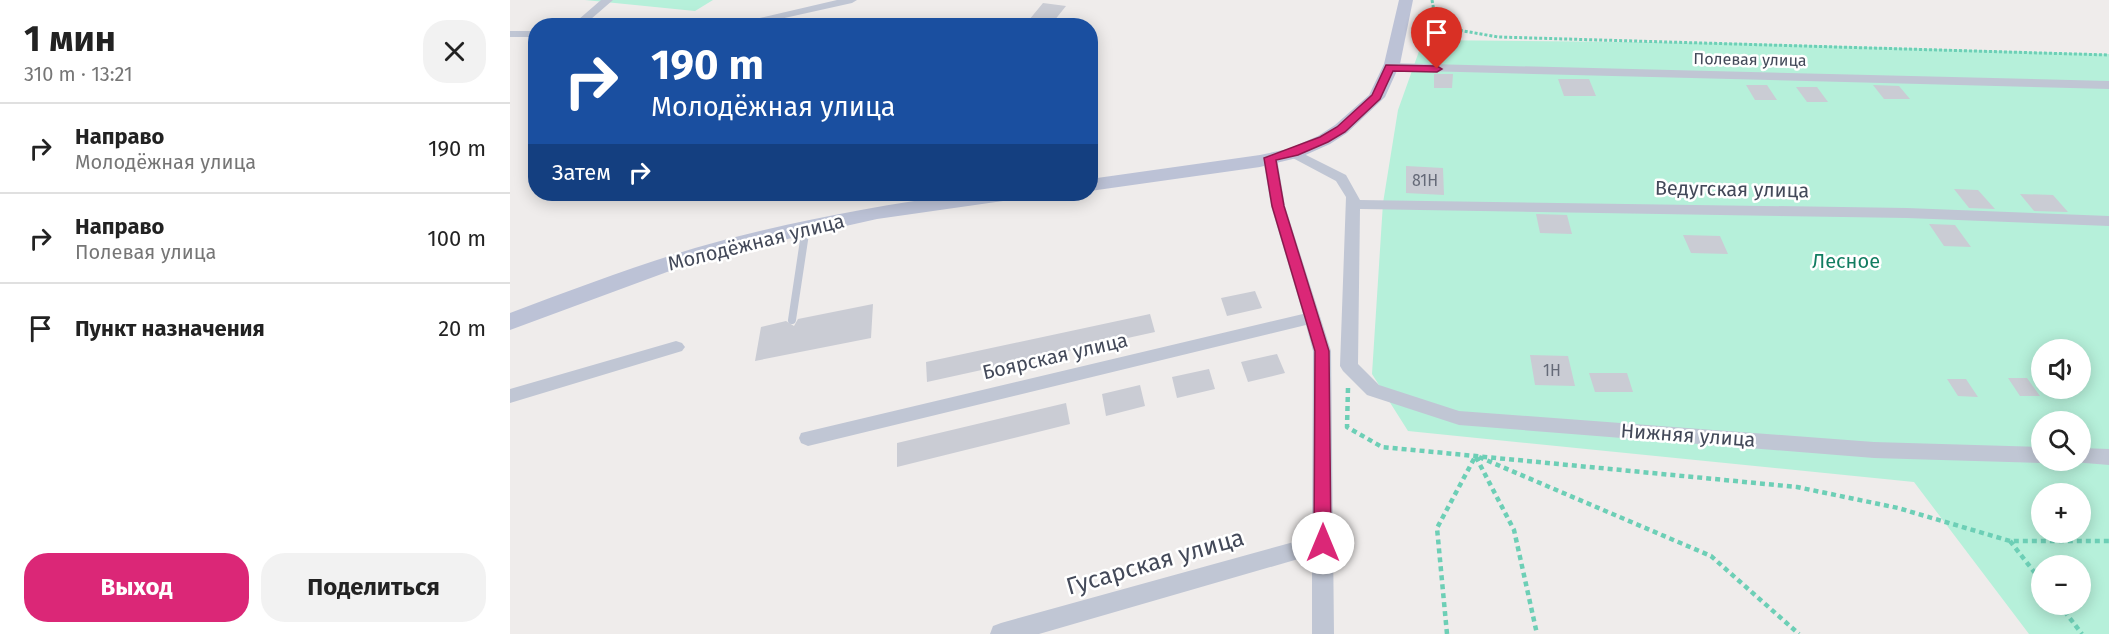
<!DOCTYPE html>
<html lang="ru">
<meta charset="utf-8">
<style>
:root{--surface:#fff;--page:#f2f2f2;--text:#222;--muted:#767676;--line:#e0e0e0;--accent:#db2777}
body{margin:0;font-family:"Fira Sans",sans-serif;background:var(--page);color:var(--text);height:100vh;display:flex;flex-direction:column;font-size:22px;white-space:nowrap}
*{box-sizing:border-box;margin:0}
p{font-size:20px;color:var(--muted)}
.icon{flex:none;width:33px;height:33px;fill:none;stroke:currentColor;stroke-width:2;stroke-linecap:round;stroke-linejoin:round}
.map{position:relative;flex:1;overflow:hidden}
.sheet{display:flex;flex-direction:column;background:var(--surface);width:510px}
.sheet>*{flex:none}
.banner{position:absolute;left:18px;top:18px;width:570px;height:183px;border-radius:24px;box-shadow:0 3px 15px #0003;background:#1a4fa0;color:#fff;overflow:hidden}
.buttons{position:absolute;left:1521px;top:339px;display:grid;gap:12px}
.buttons a{display:grid;place-items:center;width:60px;height:60px;border-radius:50%;background:var(--surface);box-shadow:0 3px 15px #0003;font-size:30px}
.pin{position:absolute;display:grid;place-items:center;width:51px;height:51px;color:#fff;margin:-62px -26px;border-radius:50% 50% 50% 0;rotate:-45deg;box-shadow:0 0 6px #0007}
.pin .icon{rotate:45deg}
.me{position:absolute;width:66px;margin:-33px;rotate:0deg;stroke-linejoin:round;filter:drop-shadow(0 0 4px #0008)}
.turn{display:flex;align-items:center;gap:21px;height:126px;padding:0 24px;font-size:27px}
.turn .icon{width:78px;height:78px;stroke-width:2.5}
.turn b{display:block;font-size:42px;line-height:51px}
.then{display:flex;align-items:center;height:57px;padding:0 24px;background:#0003;gap:12px;font-size:22px}
.round{display:grid;place-items:center;flex:none;width:63px;height:63px;border-radius:24px;background:var(--page)}
.headline{display:flex;align-items:center;justify-content:space-between;height:102px;padding:0 24px}
h1{font-size:36px;font-weight:700;line-height:45px}
.button{display:flex;gap:12px;margin-top:auto;padding:12px 24px}
.button a{flex:1;height:69px;border-radius:24px;background:var(--accent);color:#fff;font-size:24px;font-weight:700;line-height:69px;text-align:center}
.button a+a{background:var(--page);color:var(--text)}
ul{padding:0;list-style:none}
li{display:flex;align-items:center;gap:18px;height:90px;padding:0 24px;border-top:2px solid var(--line)}
li div{flex:1}
li b{display:block;font-size:22px}
li em{font-style:normal}
main{display:flex;flex:1;min-height:0}
.map>svg:first-child{display:block}
.green{fill:#b6f0da;fill-rule:evenodd}
.building{fill:#caccd4}
.lines{fill:none;stroke-linecap:round;stroke-linejoin:round}
.path-far1{stroke:#6dcfb6;stroke-width:3;stroke-dasharray:3 2;stroke-linecap:butt}
.path{stroke:#6dcfb6;stroke-width:4.5;stroke-dasharray:5 4;stroke-linecap:butt}
.service{stroke:#c0c6d4;stroke-width:8}
.minor{fill:#c0c6d4;fill-rule:evenodd}
.secondary{fill:#bcc2d6;fill-rule:evenodd}
.route{fill:#db2777;stroke:#8e194d;stroke-width:1.5}
.labels{text-anchor:middle;stroke-width:5;stroke-linejoin:round;paint-order:stroke}
.far-street-label{font-size:16px;fill:#434959;stroke:#fff}
.number-label{font-size:16px;fill:#656a78}
.street-label{font-size:20px;fill:#434959;stroke:#fff}
.park-label{font-size:20px;fill:#127d61;stroke:#fff}
.near-street-label{font-size:24px;fill:#434959;stroke:#fff}
</style>
<main>
<section class="sheet">
<div class="headline"><div><h1>1 мин</h1><p>310 m · 13:21</p></div><a class="round"><svg class="icon" aria-label="close" viewBox="0 0 24 24"><path d="M6 6l12 12M18 6L6 18"/></svg></a></div>
<ul>
<li><svg class="icon" aria-label="right" viewBox="0 0 24 24"><path d="M7 20v-9h11M14 6l5 5-5 5"/></svg><div><b>Направо</b><p>Молодёжная улица</p></div><em>190 m</em></li>
<li><svg class="icon" aria-label="right" viewBox="0 0 24 24"><path d="M7 20v-9h11M14 6l5 5-5 5"/></svg><div><b>Направо</b><p>Полевая улица</p></div><em>100 m</em></li>
<li><svg class="icon" aria-label="arrive" viewBox="0 0 24 24"><path d="M6 21V4h12l-3 4 3 4H6"/></svg><div><b>Пункт назначения</b></div><em>20 m</em></li>
</ul>
<div class="button"><a>Выход</a><a>Поделиться</a></div>
</section>
<div class="map">
<svg width="1599" height="634" viewBox="0 0 1599 634">
<rect width="100%" height="100%" fill="#efeceb"/>
<path class="green" d="M75 0H203L185 11Z
M913 40 1224 43 1599 54V634H1519L1404 482 898 431 862 374 873 203 888 110ZM1532 350H1570V388H1532ZM1532 422H1570V460H1532ZM1532 494H1570V532H1532ZM1532 566H1570V604H1532Z"/>
<path class="building" d="M533 3 556 6 540 26H514Z
M924 74H943L942 88H924Z
M1048 79H1079L1086 96H1054Z
M1236 85H1257L1267 100H1245Z
M1363 85 1389 86 1400 99H1374Z
M1286 87H1307L1318 102H1297Z
M896 166 933 168 934 195 896 193Z
M1444 189 1468 190 1485 209 1459 208Z
M1510 194 1543 195 1558 212 1524 211Z
M1026 214 1057 215 1062 234 1030 233Z
M1419 224 1445 225 1461 247 1434 246Z
M1173 235 1210 236 1218 254 1181 253Z
M745 291 752 308 717 316 711 298Z
M363 304 361 338 245 361 251 327 276 321 284 326 288 319Z
M640 314 645 332 417 382 416 362Z
M767 354 775 373 738 382 731 362Z
M1020 355 1058 356 1065 386 1025 385Z
M699 369 705 389 667 398 662 377Z
M1079 373H1117L1123 392H1085Z
M1498 378H1517L1530 396H1510Z
M1437 379H1456L1468 397 1448 396Z
M630 385 635 406 596 416 592 394Z
M556 403 560 424 387 467V443Z"/>
<g class="lines">
<path class="path-far1" d="M922 0 925 16 948 30 988 37 1599 55"/>
<path class="path" d="M838 388 837 427 872 447 1287 487 1388 508 1500 541H1599
M966 457 1004 530 1027 634
M969 457 1201 556 1289 634
M1500 541 1532 582
M1549 604 1572 634
M937 634 927 528 965 457"/>
<path class="service" d="M282 320 296 227"/>
<path class="minor" d="M91 0H103L73 26H61Z
M327 0H347L342 3 238 26H215Z
M0 31H26V37H0Z
M880 63 1599 81V89L876 70 874 67Z
M784 149 836 175 850 200 1397 208 1599 216V226L1397 218 850 209 848 364 869 385 949 411 1364 442 1532 447V460H1539L1532 463 1364 458 949 425 857 395 833 371 830 366 836 197 826 181 779 156 777 153Z
M760 154 767 158 775 206 821 351 824 634H802V555L529 634H480L483 626 491 623 802 537 803 351 796 325 298 446 291 443 289 438 291 433 793 314 761 206 753 158Z
M166 341 172 343 175 347 172 351 0 403V389Z
M1570 448 1599 449V465L1563 462 1570 460Z"/>
<path class="secondary" d="M889 0H903L890 64 875 97 837 133 820 144 791 157 750 167 580 191V179L750 155 778 149 808 136 825 125 859 95 874 64Z
M453 194H510L507 198 500 200 367 219 237 248 157 272 0 330V313C61 290 122 267 185 248 273 223 363 206 453 194Z"/>
</g>
<path class="route" d="M876 65 927 66 932 69 927 72 883 71 870 99 835 132 818 142 788 155 766 160 774 206 819 351 821 543 819 548 813 550 807 548 804 543 805 351 762 206 754 158 810 137 827 127 862 95Z"/>
<g class="labels">
<g class="far-street-label">
<text transform="translate(1240 59) rotate(1)" y="6">Полевая улица</text>
</g>
<g class="number-label">
<text x="915" y="186">81Н</text>
<text x="1042" y="376">1Н</text>
</g>
<g class="street-label">
<text transform="translate(1222 189) rotate(1)" y="7">Ведугская улица</text>
<text transform="translate(246 242) rotate(-14)" y="7">Молодёжная улица</text>
<text transform="translate(545 356) rotate(-13)" y="7">Боярская улица</text>
<text transform="translate(1178 435) rotate(4)" y="7">Нижняя улица</text>
</g>
<g class="park-label">
<text x="1336" y="268">Лесное</text>
</g>
<g class="near-street-label">
<text transform="translate(645 562) rotate(-16)" y="8">Гусарская улица</text>
</g>
</g>
</svg>
<div class="buttons">
<a><svg class="icon" aria-label="sound" viewBox="0 0 24 24"><path d="M4 9h4l5-4v14l-5-4H4zM17 9q2 3 0 6"/></svg></a>
<a><svg class="icon" aria-label="search" viewBox="0 0 24 24"><circle cx="10" cy="10" r="6"/><path d="M15 15l6 6"/></svg></a>
<a>+</a>
<a>−</a>
</div>
<div class="pin" style="left:927px;top:69px;background:#d93025"><svg class="icon" aria-label="arrive" viewBox="0 0 24 24"><path d="M6 21V4h12l-3 4 3 4H6"/></svg></div>
<svg class="me" style="left:813px;top:543px" viewBox="-20 -20 40 40"><circle r="19" fill="#fff"/><path d="M0-13L10 11 0 6-10 11z" fill="#db2777"/></svg>
<div class="banner">
<div class="turn"><svg class="icon" aria-label="right" viewBox="0 0 24 24"><path d="M7 20v-9h11M14 6l5 5-5 5"/></svg><div><b>190 m</b>Молодёжная улица</div></div>
<div class="then">Затем<svg class="icon" aria-label="right" viewBox="0 0 24 24"><path d="M7 20v-9h11M14 6l5 5-5 5"/></svg></div>
</div>
</div>
</main>
